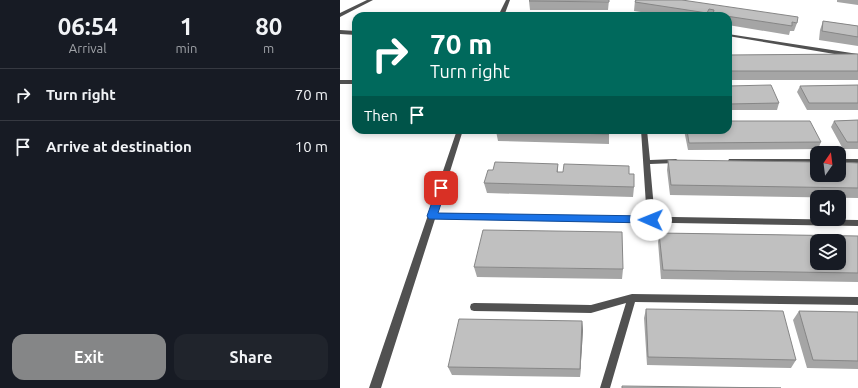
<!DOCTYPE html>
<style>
:root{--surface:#171b24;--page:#20242c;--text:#f1f3f6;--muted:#9ea1a6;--line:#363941;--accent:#858687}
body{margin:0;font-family:Ubuntu,sans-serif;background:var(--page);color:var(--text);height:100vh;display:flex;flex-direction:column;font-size:15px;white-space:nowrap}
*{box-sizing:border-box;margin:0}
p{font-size:13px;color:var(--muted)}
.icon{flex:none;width:22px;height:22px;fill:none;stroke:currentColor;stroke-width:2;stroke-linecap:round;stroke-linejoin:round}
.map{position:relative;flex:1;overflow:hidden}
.details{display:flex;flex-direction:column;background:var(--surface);width:340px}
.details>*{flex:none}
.banner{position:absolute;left:12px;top:12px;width:380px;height:122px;border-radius:12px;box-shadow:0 2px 6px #0003;background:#00695c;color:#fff;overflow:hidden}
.needle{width:26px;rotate:14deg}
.controls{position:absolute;left:470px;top:146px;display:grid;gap:8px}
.controls a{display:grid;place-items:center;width:36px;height:36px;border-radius:8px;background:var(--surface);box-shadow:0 2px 6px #0003;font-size:20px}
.pin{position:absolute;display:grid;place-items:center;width:34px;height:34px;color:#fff;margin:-17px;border-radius:8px;box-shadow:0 2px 6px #0006}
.me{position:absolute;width:44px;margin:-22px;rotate:271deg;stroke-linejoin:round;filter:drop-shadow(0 0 3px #0008)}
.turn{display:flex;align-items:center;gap:14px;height:84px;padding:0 12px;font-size:18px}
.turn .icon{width:52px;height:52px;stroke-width:2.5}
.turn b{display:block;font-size:28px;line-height:34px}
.then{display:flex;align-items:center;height:38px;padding:0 12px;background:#0003;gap:8px;font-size:15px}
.eta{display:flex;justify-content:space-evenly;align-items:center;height:68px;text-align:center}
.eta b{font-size:24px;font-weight:700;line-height:28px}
.cta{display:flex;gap:8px;margin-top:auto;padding:8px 12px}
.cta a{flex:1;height:46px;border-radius:12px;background:var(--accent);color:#fff;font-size:16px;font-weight:700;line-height:46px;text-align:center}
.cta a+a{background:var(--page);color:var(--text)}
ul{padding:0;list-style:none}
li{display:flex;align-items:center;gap:12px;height:52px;padding:0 12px;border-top:1px solid var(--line)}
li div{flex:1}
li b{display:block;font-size:15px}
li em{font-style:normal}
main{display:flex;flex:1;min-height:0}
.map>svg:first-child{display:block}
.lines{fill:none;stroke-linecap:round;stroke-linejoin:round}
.lane{fill:#515151;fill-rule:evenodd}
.street{fill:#515151;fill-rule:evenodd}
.wall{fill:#a5a5a5}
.shaded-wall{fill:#868686}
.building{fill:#c0c0c0;stroke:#868686;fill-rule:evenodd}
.route{fill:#1a73e8;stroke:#114b97}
</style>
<main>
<section class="details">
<div class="eta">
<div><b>06:54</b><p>Arrival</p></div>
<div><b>1</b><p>min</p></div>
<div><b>80</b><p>m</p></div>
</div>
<ul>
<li><svg class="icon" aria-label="right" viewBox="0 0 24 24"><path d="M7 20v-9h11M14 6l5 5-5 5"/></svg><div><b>Turn right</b></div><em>70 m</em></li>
<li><svg class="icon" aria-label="arrive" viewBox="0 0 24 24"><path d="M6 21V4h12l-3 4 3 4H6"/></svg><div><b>Arrive at destination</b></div><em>10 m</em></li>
</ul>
<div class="cta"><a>Exit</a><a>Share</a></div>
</section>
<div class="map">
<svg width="518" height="388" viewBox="0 0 518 388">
<rect width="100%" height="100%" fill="#fff"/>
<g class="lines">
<path class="lane" d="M388 34 518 54V58L388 36Z
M0 80H16V84H0Z
M301 130H307L310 160 336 159 339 161 336 163 310 164 315 220 314 222H308L307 220Z
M389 159H477V163H391L388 161Z
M499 159H518V163H499Z
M292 294 518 297V305L295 302 270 388H260L286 303 251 313 134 311 131 310 130 307 131 304 134 303 251 305Z"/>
<path class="street" d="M27 0H33L0 17V13Z
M166 0H170L164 16H158Z
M0 30 16 31V35L0 34Z
M117 130H123L97 213 518 220V226L95 219 41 388H29Z"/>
</g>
<path class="wall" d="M269 0 268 10H190L189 1Z
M295 0H342L457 23 454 31H450L449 35 388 25V16H328L294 11Z
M497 0H518V5L497 2Z
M483 21 518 26V46L479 40 480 30Z
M518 54V80H388V55Z
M518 85V110H467L457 92 460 86Z
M388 86 439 103 437 110H388Z
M518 120V149H503L491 127 494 121Z
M269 130V144L158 141 156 131Z
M344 130H388L481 142 478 149 348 150Z
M328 160 518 163V198L330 195 327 170Z
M218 164V172L289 174 294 187 293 197 147 193 144 183 153 170Z
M319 233 518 236V282L321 279 318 242Z
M134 267 283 269 282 279 137 277Z
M306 309 456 360 451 368 307 365 304 318Z
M459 311 518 312V369L467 368 453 320Z
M242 321 243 330 240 377 112 375 108 367Z"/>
<path class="shaded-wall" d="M242 321 243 330 240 377V369Z"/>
<path class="building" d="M190 0H269V2L189 1Z
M296 0H342L458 17 457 23 452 22V26L373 14 374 10 369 9 367 13 295 2Z
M190 15H233V16H189Z
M483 21 518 26V37L482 31Z
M518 54V71H388V55Z
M431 85 439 103 388 104V86Z
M518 85V103H469L460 86Z
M518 120V142H507L494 121Z
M388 121H470L481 142 349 143 347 130H388Z
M157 130H269V134L156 131Z
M328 160 477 162V175H499V162L518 163V188L331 185Z
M155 162 218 164 217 172H223L224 164 289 166V174H294V187L144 183 148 170H153Z
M143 230 282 232 283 269 134 267Z
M319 233 518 236V273L323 270ZM477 241H499V263H477Z
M306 309 443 311 456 360 308 357Z
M459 311 518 312V361L473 360Z
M119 319 242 321 240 369 108 367Z
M282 386 441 388H282Z"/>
<path class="route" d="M101 184 106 188 98 213 311 216 316 220 311 223 89 219 87 216 97 188Z"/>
</svg>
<div class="controls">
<a><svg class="needle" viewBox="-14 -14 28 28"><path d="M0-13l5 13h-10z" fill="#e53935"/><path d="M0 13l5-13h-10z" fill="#9ea1a6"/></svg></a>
<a><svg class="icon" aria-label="sound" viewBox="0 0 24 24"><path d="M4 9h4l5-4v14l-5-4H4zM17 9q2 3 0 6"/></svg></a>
<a><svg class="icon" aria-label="layers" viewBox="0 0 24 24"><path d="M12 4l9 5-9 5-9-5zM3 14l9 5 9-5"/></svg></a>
</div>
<div class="pin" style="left:101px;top:188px;background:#d93025"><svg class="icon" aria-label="arrive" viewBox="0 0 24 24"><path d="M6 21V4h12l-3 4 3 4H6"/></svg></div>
<svg class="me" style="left:311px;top:220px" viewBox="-20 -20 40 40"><circle r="19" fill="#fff"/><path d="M0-13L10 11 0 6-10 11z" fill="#1a73e8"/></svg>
<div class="banner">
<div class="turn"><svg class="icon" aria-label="right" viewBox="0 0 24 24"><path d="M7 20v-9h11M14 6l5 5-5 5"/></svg><div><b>70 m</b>Turn right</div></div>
<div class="then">Then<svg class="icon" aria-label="arrive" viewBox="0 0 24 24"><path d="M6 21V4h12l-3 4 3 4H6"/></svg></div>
</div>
</div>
</main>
